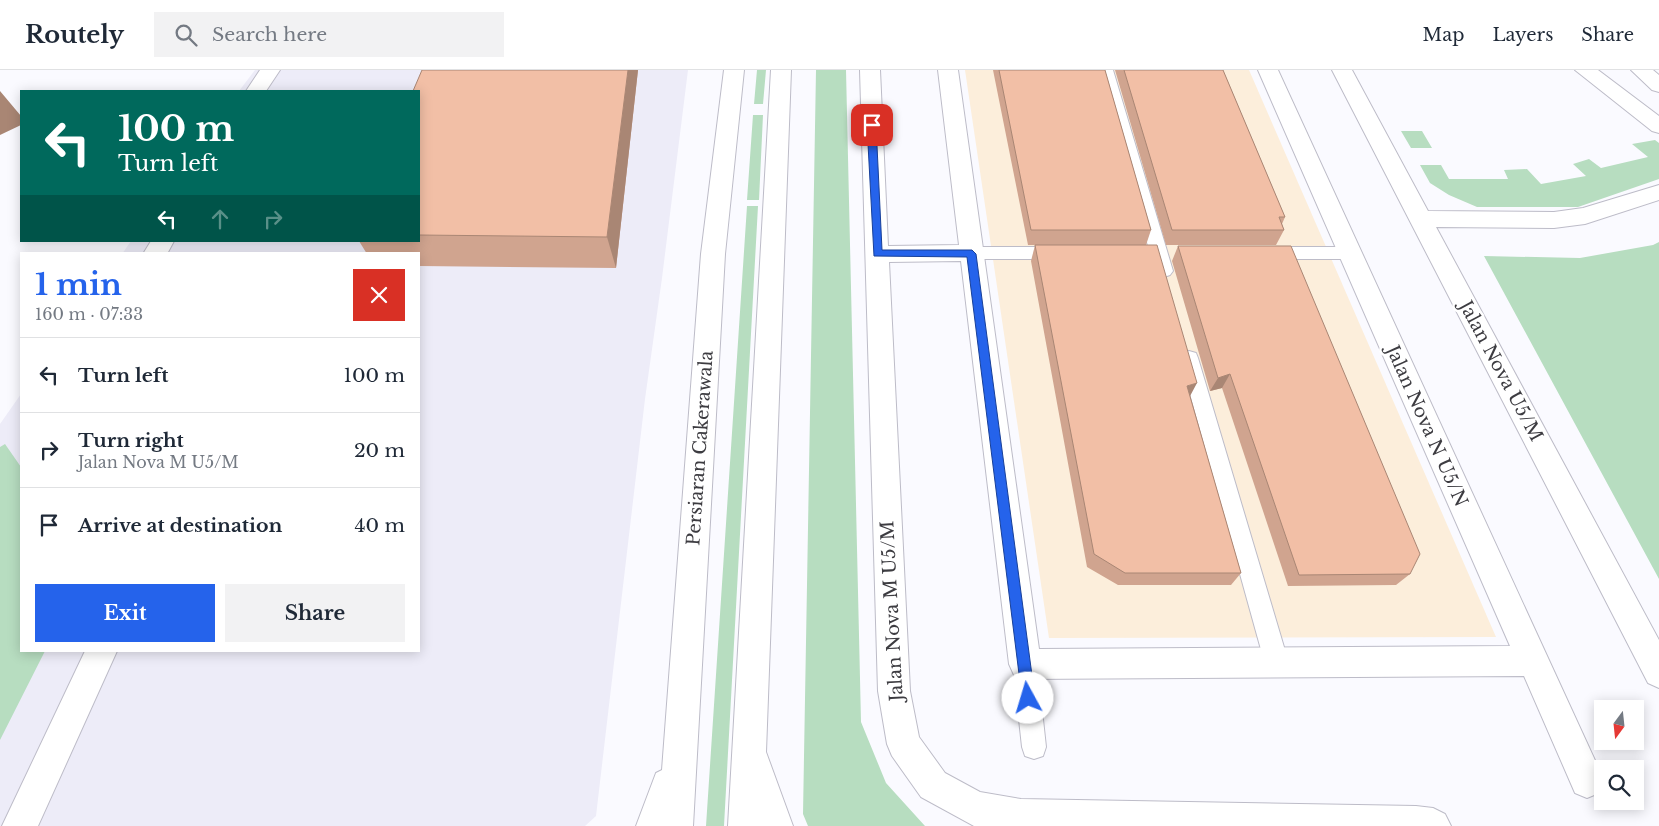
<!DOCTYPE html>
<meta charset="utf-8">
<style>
:root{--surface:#fff;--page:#f2f2f3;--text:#1f2937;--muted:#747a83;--line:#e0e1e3;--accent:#2563eb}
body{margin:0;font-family:"Libre Baskerville",serif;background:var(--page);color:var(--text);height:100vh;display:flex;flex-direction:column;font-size:19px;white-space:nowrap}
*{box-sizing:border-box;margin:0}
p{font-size:16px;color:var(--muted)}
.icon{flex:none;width:28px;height:28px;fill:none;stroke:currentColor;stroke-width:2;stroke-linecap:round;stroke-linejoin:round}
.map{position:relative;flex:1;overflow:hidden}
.drawer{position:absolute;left:20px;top:182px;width:400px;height:400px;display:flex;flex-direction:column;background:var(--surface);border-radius:0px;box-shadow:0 2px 12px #0003}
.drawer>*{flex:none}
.banner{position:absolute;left:20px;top:20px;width:400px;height:152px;border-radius:0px;box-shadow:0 2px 12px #0003;background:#00695c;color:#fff;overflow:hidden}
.needle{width:32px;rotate:195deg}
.fabs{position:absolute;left:1594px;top:630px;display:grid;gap:10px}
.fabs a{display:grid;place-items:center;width:50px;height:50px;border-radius:0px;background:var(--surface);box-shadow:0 2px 12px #0003;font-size:25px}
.pin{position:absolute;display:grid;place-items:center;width:42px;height:42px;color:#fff;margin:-21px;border-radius:10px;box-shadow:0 2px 8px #0006}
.me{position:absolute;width:55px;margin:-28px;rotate:354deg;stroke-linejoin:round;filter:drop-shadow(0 0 4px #0008)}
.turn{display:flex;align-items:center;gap:18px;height:105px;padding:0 15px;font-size:22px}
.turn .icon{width:65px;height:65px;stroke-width:2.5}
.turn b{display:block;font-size:35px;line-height:42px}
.lanes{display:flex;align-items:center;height:48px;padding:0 15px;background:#0003;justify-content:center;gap:25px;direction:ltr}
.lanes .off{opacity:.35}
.round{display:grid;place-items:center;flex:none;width:52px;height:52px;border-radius:0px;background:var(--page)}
.headline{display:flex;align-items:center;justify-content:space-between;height:85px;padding:0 15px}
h1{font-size:30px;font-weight:700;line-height:38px;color:var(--accent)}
.button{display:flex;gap:10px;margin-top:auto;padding:10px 15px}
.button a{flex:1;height:58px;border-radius:0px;background:var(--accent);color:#fff;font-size:20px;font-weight:700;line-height:58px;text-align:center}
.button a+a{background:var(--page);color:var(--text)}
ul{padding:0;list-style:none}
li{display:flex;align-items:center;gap:15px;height:75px;padding:0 15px;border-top:1px solid var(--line)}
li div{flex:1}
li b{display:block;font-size:19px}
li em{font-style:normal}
header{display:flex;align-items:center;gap:30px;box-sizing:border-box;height:70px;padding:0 25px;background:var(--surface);border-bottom:1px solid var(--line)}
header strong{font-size:24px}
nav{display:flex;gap:28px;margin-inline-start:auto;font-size:18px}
.search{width:350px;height:45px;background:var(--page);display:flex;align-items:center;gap:12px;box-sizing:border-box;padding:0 18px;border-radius:0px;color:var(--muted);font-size:19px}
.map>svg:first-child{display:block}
.commercial{fill:#fceedb}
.built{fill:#edecf8}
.green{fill:#b7ddc0}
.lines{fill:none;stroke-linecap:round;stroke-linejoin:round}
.lane-casing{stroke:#bdbcc8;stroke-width:2}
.street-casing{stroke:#bdbcc8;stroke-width:2}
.secondary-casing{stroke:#bdbcc8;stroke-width:2}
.lane{fill:#fff;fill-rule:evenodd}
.street{fill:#fff;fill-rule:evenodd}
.secondary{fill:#fff;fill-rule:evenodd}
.wall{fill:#d0a48f}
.shaded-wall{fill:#a98674}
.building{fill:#f2bfa6;stroke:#a98674}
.route{fill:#2563eb;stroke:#184099}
.labels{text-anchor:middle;stroke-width:5;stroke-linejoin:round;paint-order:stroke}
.street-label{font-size:18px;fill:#3d3c41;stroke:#fff}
</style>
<header>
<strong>Routely</strong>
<div class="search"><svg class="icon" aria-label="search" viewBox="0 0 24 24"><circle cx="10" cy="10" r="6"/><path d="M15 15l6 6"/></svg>Search here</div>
<nav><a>Map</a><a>Layers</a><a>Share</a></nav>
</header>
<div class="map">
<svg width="1659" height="756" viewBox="0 0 1659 756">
<rect width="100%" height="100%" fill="#fafaff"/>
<path class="commercial" d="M965 0H1249L1496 567 1049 568Z"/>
<path class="built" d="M255 0H688L662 208 645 329 596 746 585 756H0V354L21 324V581H419V184H122L131 171H419V21H239Z"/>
<path class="green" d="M757 0H766L763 34H754Z
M816 0H846L861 652 886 713 925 756H808L803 744Z
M753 45H763L759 130H747Z
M1401 61H1422L1432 78H1411Z
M1655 70 1659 73V109L1578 137H1477L1449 125 1430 113 1420 95H1441L1449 109H1508L1504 100 1527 99 1541 114 1586 106 1573 94 1589 89 1601 98 1648 87 1632 74Z
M747 136H758L724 756H706Z
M1659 172V509L1484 186 1580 188 1653 175Z
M5 374 21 397V581H45L0 670V377Z"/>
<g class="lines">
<defs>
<path id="lane" d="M1099 0H1113L1173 201 1170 205 1164 207 1158 205 1155 201Z
M972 177H1060L1066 179 1069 183 1066 187 1060 189H972L966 187 963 183 966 179Z
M1269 177H1350L1356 179 1359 183 1356 187 1350 189H1269L1263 187 1260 183 1263 179Z
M1189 281 1196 283 1198 288 1289 594 1285 602 1277 605 1269 602 1265 594 1180 288 1182 283Z
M1025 583 1033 586 1037 594 1046 677 1043 686 1034 689 1025 686 1022 677 1013 594 1017 586Z"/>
<path id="street" d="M260 0H280L266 21H246Z
M860 0H880L888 176 959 175 938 0H958L1039 579 1510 576 1258 0H1278L1599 699C1603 708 1603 714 1599 723L1587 728 1575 723 1524 606 1025 609 1014 605 1009 594 961 191 889 192 910 621 919 667 945 703 980 722 1021 729 1416 736 1433 738 1445 744 1451 756H974L921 727 892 686 887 674 878 621Z
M1332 0H1352L1428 141 1554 142 1583 138 1659 115V130L1585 154 1554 158 1436 157 1659 570V618L1648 613Z
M1575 0H1598L1659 46V63L1652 61Z
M1631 0H1653L1659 5V22L1652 20Z
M151 171H174L167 184H143Z
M85 581H117L38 756H2Z"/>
<path id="secondary" d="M724 0H744L725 184 693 756H636L656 703 662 700 701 184Z
M771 0H791L766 682 793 756H728Z"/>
</defs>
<use href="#lane" class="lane-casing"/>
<use href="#street" class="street-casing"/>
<use href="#secondary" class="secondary-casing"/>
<use href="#lane" class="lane"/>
<use href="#street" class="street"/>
<use href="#secondary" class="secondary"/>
</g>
<path class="wall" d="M422 0H638L616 198 419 196V184H367L359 171H419V21Z
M993 0H1105L1151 160 1146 175H1028Z
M1115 0H1223L1285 147 1282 154 1284 160 1276 175H1166Z
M1035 175 1190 326 1241 503 1231 515H1118L1087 497 1031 191Z
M1178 176 1410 504 1396 515 1288 516 1222 318 1210 321 1172 191Z"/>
<path class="shaded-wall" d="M628 0H638L616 198 607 167Z
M0 21 21 46V55L0 65Z
M1230 304 1222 318 1210 321 1218 308Z
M1197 313 1189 328 1187 316Z"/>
<path class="building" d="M422 0H628L607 167 419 165V21H413Z
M999 0H1105L1151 160H1031Z
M1124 0H1223L1285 147H1279L1284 160H1172Z
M1035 175H1157L1197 313 1187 316 1241 503H1125L1094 484Z
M1178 176H1291L1420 484 1410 504 1299 505 1230 304 1218 308Z"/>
<path class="route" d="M872 52 876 55 882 180H972L976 184 1035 628 1033 632 1028 634 1024 632 1022 628 967 187 874 186 867 55Z"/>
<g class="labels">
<g class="street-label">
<text transform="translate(1501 301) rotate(62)" y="6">Jalan Nova U5/M</text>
<text transform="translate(1427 356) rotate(66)" y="6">Jalan Nova N U5/N</text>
<text transform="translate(700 378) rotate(-86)" y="6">Persiaran Cakerawala</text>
<text transform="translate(892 541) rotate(-93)" y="6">Jalan Nova M U5/M</text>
</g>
</g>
</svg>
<div class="fabs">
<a><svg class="needle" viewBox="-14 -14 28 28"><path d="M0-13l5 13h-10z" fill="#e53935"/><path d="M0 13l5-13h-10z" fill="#747a83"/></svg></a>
<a><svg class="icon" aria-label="search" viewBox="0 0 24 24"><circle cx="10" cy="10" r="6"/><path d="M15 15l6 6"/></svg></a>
</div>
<div class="pin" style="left:872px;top:55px;background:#d93025"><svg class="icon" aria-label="arrive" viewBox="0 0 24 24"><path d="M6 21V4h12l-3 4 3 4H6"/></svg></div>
<svg class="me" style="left:1028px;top:628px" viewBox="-20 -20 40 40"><circle r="19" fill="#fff"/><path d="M0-13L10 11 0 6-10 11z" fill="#2563eb"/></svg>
<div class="banner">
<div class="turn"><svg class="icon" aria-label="left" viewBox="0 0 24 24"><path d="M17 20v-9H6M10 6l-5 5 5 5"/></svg><div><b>100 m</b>Turn left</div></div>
<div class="lanes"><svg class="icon" aria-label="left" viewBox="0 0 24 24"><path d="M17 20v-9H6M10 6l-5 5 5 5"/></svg><svg class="icon off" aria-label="ahead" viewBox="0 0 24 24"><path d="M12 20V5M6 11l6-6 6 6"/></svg><svg class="icon off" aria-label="right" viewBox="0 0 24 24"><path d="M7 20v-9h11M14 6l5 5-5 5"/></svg></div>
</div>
<section class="drawer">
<div class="headline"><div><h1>1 min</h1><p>160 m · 07:33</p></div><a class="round" style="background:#d93025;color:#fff"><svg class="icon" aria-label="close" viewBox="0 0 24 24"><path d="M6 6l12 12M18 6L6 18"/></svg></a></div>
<ul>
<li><svg class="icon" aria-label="left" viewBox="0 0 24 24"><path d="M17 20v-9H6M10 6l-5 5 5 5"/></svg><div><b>Turn left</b></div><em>100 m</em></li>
<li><svg class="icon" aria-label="right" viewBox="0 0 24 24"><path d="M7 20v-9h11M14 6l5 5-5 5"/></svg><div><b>Turn right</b><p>Jalan Nova M U5/M</p></div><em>20 m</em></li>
<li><svg class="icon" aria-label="arrive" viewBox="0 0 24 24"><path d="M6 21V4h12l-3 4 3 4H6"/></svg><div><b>Arrive at destination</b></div><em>40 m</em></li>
</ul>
<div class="button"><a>Exit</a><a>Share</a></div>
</section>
</div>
